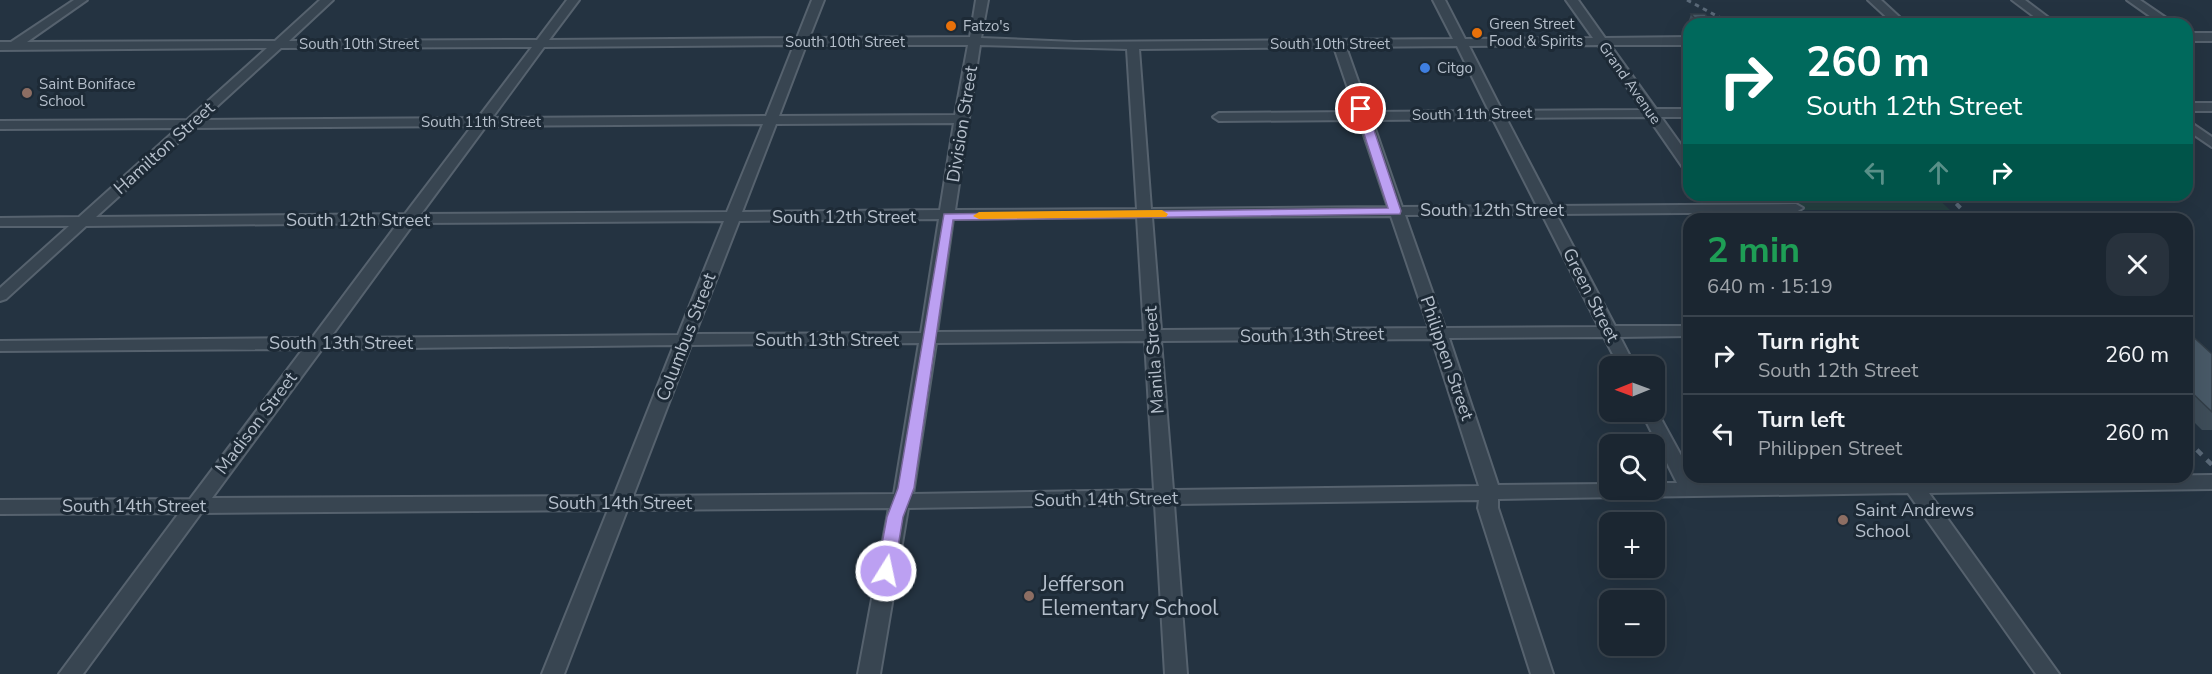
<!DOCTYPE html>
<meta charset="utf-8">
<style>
:root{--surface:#1b2631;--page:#28323d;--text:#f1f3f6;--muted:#a0a5ab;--line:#39434d}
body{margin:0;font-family:"Nunito Sans",sans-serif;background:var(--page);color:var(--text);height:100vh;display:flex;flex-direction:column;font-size:22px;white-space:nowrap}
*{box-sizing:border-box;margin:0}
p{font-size:20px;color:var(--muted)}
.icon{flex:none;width:33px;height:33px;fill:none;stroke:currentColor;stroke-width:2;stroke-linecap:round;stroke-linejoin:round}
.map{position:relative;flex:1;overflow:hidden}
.details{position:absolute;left:1683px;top:213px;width:510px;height:270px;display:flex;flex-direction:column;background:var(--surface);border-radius:18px;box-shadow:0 6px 24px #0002,0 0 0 2px var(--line)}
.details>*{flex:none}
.hud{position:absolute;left:1683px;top:18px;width:510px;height:183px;border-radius:18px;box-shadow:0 6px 24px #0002,0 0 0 2px var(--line);background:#00695c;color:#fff;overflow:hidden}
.needle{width:39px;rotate:269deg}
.buttons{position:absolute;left:1599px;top:356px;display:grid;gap:12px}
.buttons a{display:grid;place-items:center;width:66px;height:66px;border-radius:12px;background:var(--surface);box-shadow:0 6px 24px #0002,0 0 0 2px var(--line);font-size:30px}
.pin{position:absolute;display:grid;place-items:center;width:51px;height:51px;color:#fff;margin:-26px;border:3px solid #fff;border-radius:50%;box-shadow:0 2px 6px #0007}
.me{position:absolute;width:66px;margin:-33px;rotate:10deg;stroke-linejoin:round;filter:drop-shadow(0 0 4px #0008)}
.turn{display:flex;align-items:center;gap:21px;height:126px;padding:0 24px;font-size:27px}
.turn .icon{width:78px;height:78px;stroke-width:2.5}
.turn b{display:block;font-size:42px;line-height:51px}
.lanes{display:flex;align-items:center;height:57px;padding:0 24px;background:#0003;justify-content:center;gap:30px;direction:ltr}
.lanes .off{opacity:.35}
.round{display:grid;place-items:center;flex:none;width:63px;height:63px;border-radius:18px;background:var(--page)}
.summary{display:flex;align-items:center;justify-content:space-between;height:102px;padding:0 24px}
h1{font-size:36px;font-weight:700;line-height:45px;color:#1e9e55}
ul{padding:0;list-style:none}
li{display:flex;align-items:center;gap:18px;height:78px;padding:0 24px;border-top:2px solid var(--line)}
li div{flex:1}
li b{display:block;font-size:22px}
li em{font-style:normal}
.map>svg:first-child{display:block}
.green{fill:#264142}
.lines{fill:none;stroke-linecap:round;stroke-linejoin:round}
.minor-casing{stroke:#56626e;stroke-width:4}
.minor{fill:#384551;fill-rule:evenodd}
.rail-far2{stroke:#5a6978;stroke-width:3;stroke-dasharray:4.5 4.5;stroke-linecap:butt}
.rail-far1{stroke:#5a6978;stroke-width:4;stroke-dasharray:6 6;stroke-linecap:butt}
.rail{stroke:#5a6978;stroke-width:4.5;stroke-dasharray:7 7;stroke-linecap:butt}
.wall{fill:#3e4d59}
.building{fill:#485967;stroke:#323e48;stroke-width:1.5}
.route{fill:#bca0f2;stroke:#7a689d;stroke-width:1.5}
.slow{fill:#f59e0b}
.food-dot{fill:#e8710a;stroke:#1d2a36;stroke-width:2}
.shop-dot{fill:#3f7fe0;stroke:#1d2a36;stroke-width:2}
.education-dot{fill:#8d6e63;stroke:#1d2a36;stroke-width:2}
.labels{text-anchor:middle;stroke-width:6;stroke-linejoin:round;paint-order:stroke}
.far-poi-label{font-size:15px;fill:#b5bfcb;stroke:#1d2a36;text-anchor:start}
.far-street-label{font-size:15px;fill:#b5bfcb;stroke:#1d2a36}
.street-label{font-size:18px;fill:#b5bfcb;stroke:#1d2a36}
.poi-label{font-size:18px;fill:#b5bfcb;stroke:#1d2a36;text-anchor:start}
.near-poi-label{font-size:21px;fill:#b5bfcb;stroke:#1d2a36;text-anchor:start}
</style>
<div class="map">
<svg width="2212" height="674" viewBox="0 0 2212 674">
<rect width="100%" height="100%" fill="#243341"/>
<path class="green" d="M1789 195H1934L1950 210H1800Z"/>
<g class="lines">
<defs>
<path id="minor" d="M74 0H87L27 42 275 41 320 0H333L289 41 537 40 567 0H579L549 40 797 38 812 0H824L809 38 970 37 976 0H988L981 38 1074 42 1453 39 1433 0H1445L1465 39 1593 38 1566 0H1578L1605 38 1689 37V45H1610L1656 109H1689V117H1661L1689 156V170L1684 169 1648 117 1506 118 1552 206 1796 204 1803 208 1796 212 1556 214 1615 326H1689V336L1620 337 1635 366H1619L1604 337 1449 338 1498 485 1610 484V489H1654V483H1677L1641 411H1654V406L1689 470V477H1693L1696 482 1904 480 1908 477 1919 479 2212 475V489L1929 493 2059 674H2036L1908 493 1498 499V508L1553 674H1531L1478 508 1479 500 1174 504 1187 674H1165L1155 504 908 508 880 674H858L889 508 627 510 564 674H542L608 510 201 513 83 674H59L179 513 0 514V500L190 499 303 349 0 351V341L312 338 398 223 86 226 6 299 0 301V288L69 226H0V218L79 217 178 128 0 129V121L187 120 267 48 0 50V42H11ZM794 45 766 116 492 118 544 47ZM806 45H968L955 115 779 116ZM980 45 1127 49 1137 209 955 210ZM1598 45 1643 110 1502 111 1469 46ZM1457 46 1489 111 1369 112 1346 47ZM532 47 478 118 202 120 281 48ZM1334 47 1356 112 1219 113 1213 117 1219 121 1359 120 1388 207 1151 209 1139 49ZM1493 119 1537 206 1402 207 1372 120ZM954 123 940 210 742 212 776 124ZM763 124 727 212 421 214 486 126ZM472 126 405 214 96 217 194 128ZM1542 214 1599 327 1445 328 1405 215ZM1391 216 1429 328 1161 330 1152 217ZM1137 217 1144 331 937 332 953 219ZM939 219 921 333 695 334 739 221ZM724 221 678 335 330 338 414 223ZM1432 339 1479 486 1173 490 1161 341ZM1145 341 1154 490 913 494 936 343ZM919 343 894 494 633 496 691 345ZM674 345 614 496 212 498 322 349Z
M1868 0H1881L1907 24H1894Z
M2012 0H2025L2057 24H2044Z
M2127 0H2140L2175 24H2161Z
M2187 33H2212V41H2187Z
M2187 103H2212V111H2187Z
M2187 120 2212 137V147L2187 130Z"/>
</defs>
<use href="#minor" class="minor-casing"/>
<use href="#minor" class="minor"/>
<path class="rail-far2" d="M1687 0 1732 24"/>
<path class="rail-far1" d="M1948 195 1971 219"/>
<path class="rail" d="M2187 440 2212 465"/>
</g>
<path class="wall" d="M1691 14 1713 24H1692L1689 20Z
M2187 324 2194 330 2191 335 2212 354V430H2202L2187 415Z"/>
<path class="building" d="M1691 14H1705L1713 24H1700Z
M2187 324 2194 330 2187 331Z
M2187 331 2212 354V412L2187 388Z"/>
<path class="route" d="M1361 106 1367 109 1401 211 1400 214 953 220 914 488 903 517 894 571 892 576H880L877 571 887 517 898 488 944 214 1388 208 1356 109Z"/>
<path class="slow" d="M1162 210 1168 214 1166 217 979 219 973 216 979 212Z"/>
<g class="food-dot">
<circle cx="951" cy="26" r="6"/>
<circle cx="1477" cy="33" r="6"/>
</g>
<circle class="shop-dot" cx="1425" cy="68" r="6"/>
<g class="education-dot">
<circle cx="27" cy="93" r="6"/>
<circle cx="1843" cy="520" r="6"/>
<circle cx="1029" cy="596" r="6"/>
</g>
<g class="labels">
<g class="far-poi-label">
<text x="1489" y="29">Green Street<tspan x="1489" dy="17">Food &amp; Spirits</tspan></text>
<text x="963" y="31">Fatzo's</text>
<text x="1437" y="73">Citgo</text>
<text x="39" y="89">Saint Boniface<tspan x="39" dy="17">School</tspan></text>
</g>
<g class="far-street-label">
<text x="845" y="47">South 10th Street</text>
<text x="359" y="49">South 10th Street</text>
<text x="1330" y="49">South 10th Street</text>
<text transform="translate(1630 83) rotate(55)" y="5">Grand Avenue</text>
<text transform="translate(1472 114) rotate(-1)" y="5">South 11th Street</text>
<text x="481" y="127">South 11th Street</text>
</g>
<g class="street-label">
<text transform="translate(962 124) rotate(-81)" y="6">Division Street</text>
<text transform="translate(164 148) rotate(-42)" y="6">Hamilton Street</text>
<text x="1492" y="216">South 12th Street</text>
<text x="844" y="223">South 12th Street</text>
<text x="358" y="226">South 12th Street</text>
<text transform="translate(1591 295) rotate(63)" y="6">Green Street</text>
<text transform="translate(1312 335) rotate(-1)" y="6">South 13th Street</text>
<text transform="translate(686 337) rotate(-69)" y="6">Columbus Street</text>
<text x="827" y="346">South 13th Street</text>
<text x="341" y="349">South 13th Street</text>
<text transform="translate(1447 358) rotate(71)" y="6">Philippen Street</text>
<text transform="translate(1154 360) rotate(-94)" y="6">Manila Street</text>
<text transform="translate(256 423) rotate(-53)" y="6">Madison Street</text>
<text transform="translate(1106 499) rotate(-1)" y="6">South 14th Street</text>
<text x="620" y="509">South 14th Street</text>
<text x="134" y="512">South 14th Street</text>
</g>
<g class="poi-label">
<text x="1855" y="516">Saint Andrews<tspan x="1855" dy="21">School</tspan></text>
</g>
<g class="near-poi-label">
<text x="1041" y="591">Jefferson<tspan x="1041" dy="24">Elementary School</tspan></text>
</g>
</g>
</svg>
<div class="buttons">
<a><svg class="needle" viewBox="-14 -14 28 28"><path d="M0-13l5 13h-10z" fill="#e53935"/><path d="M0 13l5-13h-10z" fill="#a0a5ab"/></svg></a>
<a><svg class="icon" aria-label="search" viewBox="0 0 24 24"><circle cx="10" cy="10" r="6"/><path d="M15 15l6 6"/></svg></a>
<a>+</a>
<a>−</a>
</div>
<div class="pin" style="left:1361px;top:109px;background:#d93025"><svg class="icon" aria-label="arrive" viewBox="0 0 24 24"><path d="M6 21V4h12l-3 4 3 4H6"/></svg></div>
<svg class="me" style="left:886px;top:571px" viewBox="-20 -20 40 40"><circle r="17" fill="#bca0f2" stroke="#fff" stroke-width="3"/><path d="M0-11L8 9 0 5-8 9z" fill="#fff"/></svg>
<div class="hud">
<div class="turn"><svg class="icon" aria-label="right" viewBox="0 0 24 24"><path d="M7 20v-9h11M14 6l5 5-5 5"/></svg><div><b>260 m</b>South 12th Street</div></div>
<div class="lanes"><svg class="icon off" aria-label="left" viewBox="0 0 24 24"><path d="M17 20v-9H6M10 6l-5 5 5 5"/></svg><svg class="icon off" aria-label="ahead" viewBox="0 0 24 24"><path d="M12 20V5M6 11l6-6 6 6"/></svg><svg class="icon" aria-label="right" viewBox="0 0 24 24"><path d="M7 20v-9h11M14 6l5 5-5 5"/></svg></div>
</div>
<section class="details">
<div class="summary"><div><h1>2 min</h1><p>640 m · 15:19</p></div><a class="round"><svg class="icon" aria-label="close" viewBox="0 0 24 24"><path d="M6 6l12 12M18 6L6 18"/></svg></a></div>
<ul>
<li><svg class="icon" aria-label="right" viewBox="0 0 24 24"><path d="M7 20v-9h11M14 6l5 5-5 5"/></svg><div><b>Turn right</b><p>South 12th Street</p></div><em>260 m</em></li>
<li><svg class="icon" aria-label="left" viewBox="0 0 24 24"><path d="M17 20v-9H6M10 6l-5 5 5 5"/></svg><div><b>Turn left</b><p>Philippen Street</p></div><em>260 m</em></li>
</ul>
</section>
</div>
